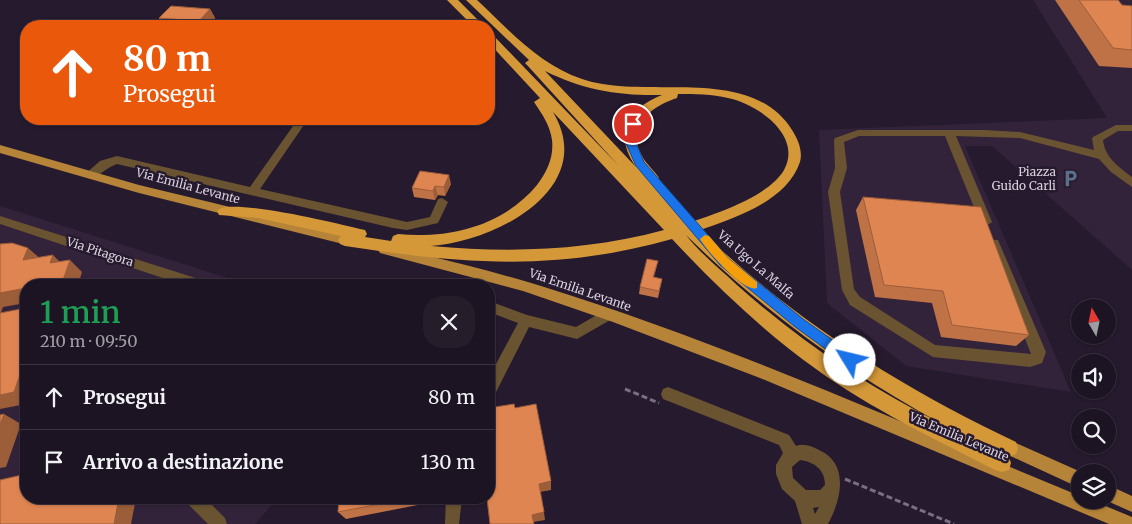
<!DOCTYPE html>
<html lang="it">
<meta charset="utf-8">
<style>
:root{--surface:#1c1422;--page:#251d2a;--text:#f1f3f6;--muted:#a09ea5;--line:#3a3340}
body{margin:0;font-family:Merriweather,serif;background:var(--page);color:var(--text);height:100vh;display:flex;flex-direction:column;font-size:19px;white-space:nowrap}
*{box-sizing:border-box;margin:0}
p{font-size:16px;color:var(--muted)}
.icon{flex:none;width:28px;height:28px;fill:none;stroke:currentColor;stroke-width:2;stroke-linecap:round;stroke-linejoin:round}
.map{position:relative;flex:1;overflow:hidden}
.drawer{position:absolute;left:20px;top:279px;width:475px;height:225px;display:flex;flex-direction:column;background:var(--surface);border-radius:20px;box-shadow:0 1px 4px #0004,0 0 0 1px var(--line)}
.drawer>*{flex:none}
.guide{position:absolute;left:20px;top:20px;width:475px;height:105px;border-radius:20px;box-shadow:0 1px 4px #0004,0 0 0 1px var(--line);background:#ea580c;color:#fff;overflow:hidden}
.needle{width:32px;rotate:351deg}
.buttons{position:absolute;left:1071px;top:299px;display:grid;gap:10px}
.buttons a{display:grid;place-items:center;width:45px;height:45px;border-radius:50%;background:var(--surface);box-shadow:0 1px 4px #0004,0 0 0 1px var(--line);font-size:25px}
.pin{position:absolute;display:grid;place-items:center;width:42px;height:42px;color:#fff;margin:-21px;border:2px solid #fff;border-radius:50%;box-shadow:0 1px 5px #0007}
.me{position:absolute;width:55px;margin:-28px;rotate:306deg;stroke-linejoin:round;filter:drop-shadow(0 0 4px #0008)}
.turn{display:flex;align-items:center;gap:18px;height:105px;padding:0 20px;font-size:22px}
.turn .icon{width:65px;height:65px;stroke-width:2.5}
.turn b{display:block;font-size:35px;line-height:42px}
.round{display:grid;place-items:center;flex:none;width:52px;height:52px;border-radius:20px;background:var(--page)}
.head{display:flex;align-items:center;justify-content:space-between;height:85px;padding:0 20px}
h1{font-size:30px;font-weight:600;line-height:38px;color:#1e9e55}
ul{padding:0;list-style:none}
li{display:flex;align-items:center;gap:15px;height:65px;padding:0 20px;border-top:1px solid var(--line)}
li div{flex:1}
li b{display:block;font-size:19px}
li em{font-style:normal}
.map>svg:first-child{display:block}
.built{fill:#32233b}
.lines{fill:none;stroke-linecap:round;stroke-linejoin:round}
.path{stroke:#7a6f81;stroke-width:3;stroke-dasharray:6 3;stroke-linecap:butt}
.minor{fill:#6a5331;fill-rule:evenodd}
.major{fill:#b68438;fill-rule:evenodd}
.highway{fill:#d49839;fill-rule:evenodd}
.wall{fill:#c07247}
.shaded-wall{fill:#9c5d39}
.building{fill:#df8552;stroke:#9c5d39}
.route{fill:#1a73e8;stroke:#114b97}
.slow{fill:#f59e0b}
.labels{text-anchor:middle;stroke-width:5;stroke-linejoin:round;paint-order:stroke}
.poi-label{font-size:12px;fill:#d9d1df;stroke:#261a2e;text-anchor:end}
.street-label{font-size:12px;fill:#d9d1df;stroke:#261a2e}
</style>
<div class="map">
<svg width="1132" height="524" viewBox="0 0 1132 524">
<rect width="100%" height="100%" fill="#261a2e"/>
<path class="built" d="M1033 0H1132V270L992 146H965L1071 392 906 366 827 303 819 130 1107 118Z
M0 206 250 285H26V498H278L255 524H0Z"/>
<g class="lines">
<path class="path" d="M625 389 659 403
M845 479 954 524"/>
<path class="minor" d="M298 119H308L260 189 407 222 430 217 438 199 442 198 448 202 438 223 407 230 393 228 117 164C107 167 100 176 90 179L84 175 100 161 117 156 250 187Z
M1116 125H1132V131H1118L1103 140C1105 158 1119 167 1132 177V187L1111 172 1099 159 1020 138 956 136 992 222 986 226 980 222 945 136H859L844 142 847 168 840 192 854 289 860 297 935 345 1031 354 988 243 990 240H998L1046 352 1042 363 1030 367 933 357 850 305 842 290 828 192 835 168 834 140 835 138 858 130H984L1020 132 1094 150 1092 139 1093 137Z
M0 216 205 281 206 285H184L0 224Z
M489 301 527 315 576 327 607 309 612 311 614 315 612 319 577 339 529 327 494 396 489 398V377L518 323 489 312Z
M668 387 789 435 796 446C803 443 812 446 819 450 850 464 841 500 828 524H802L795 501 782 489 776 474V465L783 453 779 445 663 399 661 394 663 389ZM800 460C815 462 825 470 825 485L820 490H806L793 478 792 467ZM819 507 815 514 813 508Z
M186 498H205L225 518 227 524H208L188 504Z
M446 498H462L459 524H445Z"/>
<path class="major" d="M0 145 139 185 355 237 361 242 355 247 139 193 0 153Z
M384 245C437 258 489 270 541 286 725 343 902 423 1080 496V500H1091L1132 517V524H1109L760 378 613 322 523 291 380 253 378 250 380 247Z
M1009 440 1081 472 1080 488 1004 453 1001 448 1004 443Z
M1108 485 1132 496V512L1105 500H1108Z"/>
<path class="highway" d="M447 0H458L484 26H473Z
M466 0H477C509 30 539 65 582 79 645 101 750 63 792 130 798 139 803 151 800 162 787 201 735 218 700 230 792 319 900 387 1016 442L1018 448 1016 454 1009 457 1011 463 1009 470 1002 472 995 470C935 439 871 409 816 369 764 332 716 286 672 239 555 272 463 264 345 246L340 244 338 240 341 236 258 218 219 215 217 211C225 196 340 224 360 229L365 230 367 234 365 237 391 241 393 236 398 234C449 239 503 226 537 185 547 172 554 157 552 140 550 125 542 114 534 102L540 98 489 43V34L493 35 618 165 527 65 525 63 529 60ZM545 71C583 90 620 96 662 95 627 109 613 134 636 167ZM678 94C695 94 712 94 728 98 757 104 803 135 784 170 769 196 718 213 691 222L651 182 657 181 659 178C654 170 646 164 642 156 625 126 652 106 677 98ZM553 112 664 230C586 251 510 253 431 246 494 242 599 189 553 112ZM686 235C762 310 850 374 944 425 868 387 800 341 737 285 720 269 700 253 686 235Z"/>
</g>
<path class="wall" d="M1055 0H1118L1122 5 1132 6V68L1099 66Z
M210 9 215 18 207 26H163L159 18Z
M451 184 445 196 438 195 435 200 414 197 412 188Z
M863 197 1029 335 1016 346 941 337 932 303 875 297 856 210Z
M658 261 654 277 662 279 658 298 639 294 640 287Z
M339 498H422L423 504 346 519 338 512Z"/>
<path class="shaded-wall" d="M210 9 215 18 207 26H202L199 21Z
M449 175 451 184 445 196 444 187Z
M435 186 438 195 435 200 433 191Z
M28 248 42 260H23Z
M53 255 66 268 50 263Z
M70 260 82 272 78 285H47Z
M26 288V303L3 307 0 315V293Z
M26 357V404L0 409V395Z
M4 414 21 424 6 467 0 468V425Z
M551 481V490L540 492 539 484Z
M119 498H136L131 524H114Z
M419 498H422L423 504Z
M544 512 545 520 533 522 532 515Z"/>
<path class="building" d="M1079 0H1118L1122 5 1132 6V50L1113 48Z
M171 6 210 9 199 21 159 18Z
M420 171 449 175 444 187 435 186 433 191 412 188Z
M863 197 981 207 1029 335 952 325 943 291 884 285Z
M12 243 28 248 23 260 53 255 50 263 70 260 62 283 47 285H26V288L0 293V244Z
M647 259 658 261 653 277 662 279 659 291 640 287Z
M392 279 412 283 411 285H390Z
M26 308V357L14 392 0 395V313Z
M514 404 515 408 536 404 551 481 539 484 544 512 532 515 534 524H490L487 498H489V408Z
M4 414 0 425V415Z
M26 474V498H119L114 524H0V480Z
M339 498H411L338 512Z"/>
<path class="route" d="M633 121 638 124 635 141 644 162 728 258 803 319 855 356 857 360 855 364H846L794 326 720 265 636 166 625 141 628 124Z"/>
<path class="slow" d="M705 235 709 236 728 258 757 282V288C744 293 707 251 700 239Z"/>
<defs>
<symbol id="parking-bare" viewBox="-9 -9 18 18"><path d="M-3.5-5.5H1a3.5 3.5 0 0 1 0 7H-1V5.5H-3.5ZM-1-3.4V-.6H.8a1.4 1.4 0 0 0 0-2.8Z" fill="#5c6f8a" stroke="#261a2e" stroke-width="2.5" paint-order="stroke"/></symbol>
</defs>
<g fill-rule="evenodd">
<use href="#parking-bare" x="1058" y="166" width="25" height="25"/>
</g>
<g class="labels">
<g class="poi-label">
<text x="1056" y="176">Piazza<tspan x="1056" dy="14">Guido Carli</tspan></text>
</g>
<g class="street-label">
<text transform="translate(188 186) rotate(15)" y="4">Via Emilia Levante</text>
<text transform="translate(100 252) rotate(18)" y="4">Via Pitagora</text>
<text transform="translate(756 265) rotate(41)" y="4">Via Ugo La Malfa</text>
<text transform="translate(580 290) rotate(19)" y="4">Via Emilia Levante</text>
<text transform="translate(959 437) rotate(23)" y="4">Via Emilia Levante</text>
</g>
</g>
</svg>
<div class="buttons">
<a><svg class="needle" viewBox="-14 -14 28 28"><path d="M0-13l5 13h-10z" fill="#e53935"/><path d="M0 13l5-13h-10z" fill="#a09ea5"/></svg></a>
<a><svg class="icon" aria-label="sound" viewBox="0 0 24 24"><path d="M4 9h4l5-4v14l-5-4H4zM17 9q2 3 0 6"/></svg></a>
<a><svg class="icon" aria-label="search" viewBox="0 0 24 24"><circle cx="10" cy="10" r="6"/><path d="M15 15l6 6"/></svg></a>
<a><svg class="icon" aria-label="layers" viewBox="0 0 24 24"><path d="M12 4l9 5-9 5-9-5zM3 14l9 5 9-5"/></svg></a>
</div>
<div class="pin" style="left:633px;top:124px;background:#d93025"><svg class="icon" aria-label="arrive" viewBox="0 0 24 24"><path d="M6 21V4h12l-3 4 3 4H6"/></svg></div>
<svg class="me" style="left:850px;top:360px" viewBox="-20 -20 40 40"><circle r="19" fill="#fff"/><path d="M0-13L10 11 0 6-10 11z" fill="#1a73e8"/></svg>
<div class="guide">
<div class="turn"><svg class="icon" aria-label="ahead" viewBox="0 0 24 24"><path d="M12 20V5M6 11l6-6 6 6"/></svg><div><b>80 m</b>Prosegui</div></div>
</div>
<section class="drawer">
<div class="head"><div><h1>1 min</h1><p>210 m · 09:50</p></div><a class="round"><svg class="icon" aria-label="close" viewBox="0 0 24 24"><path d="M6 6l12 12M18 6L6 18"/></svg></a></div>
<ul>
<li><svg class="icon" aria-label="ahead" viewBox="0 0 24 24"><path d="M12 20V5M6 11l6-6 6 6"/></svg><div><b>Prosegui</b></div><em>80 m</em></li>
<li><svg class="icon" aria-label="arrive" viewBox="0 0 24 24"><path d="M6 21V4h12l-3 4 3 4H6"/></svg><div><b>Arrivo a destinazione</b></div><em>130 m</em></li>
</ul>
</section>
</div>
